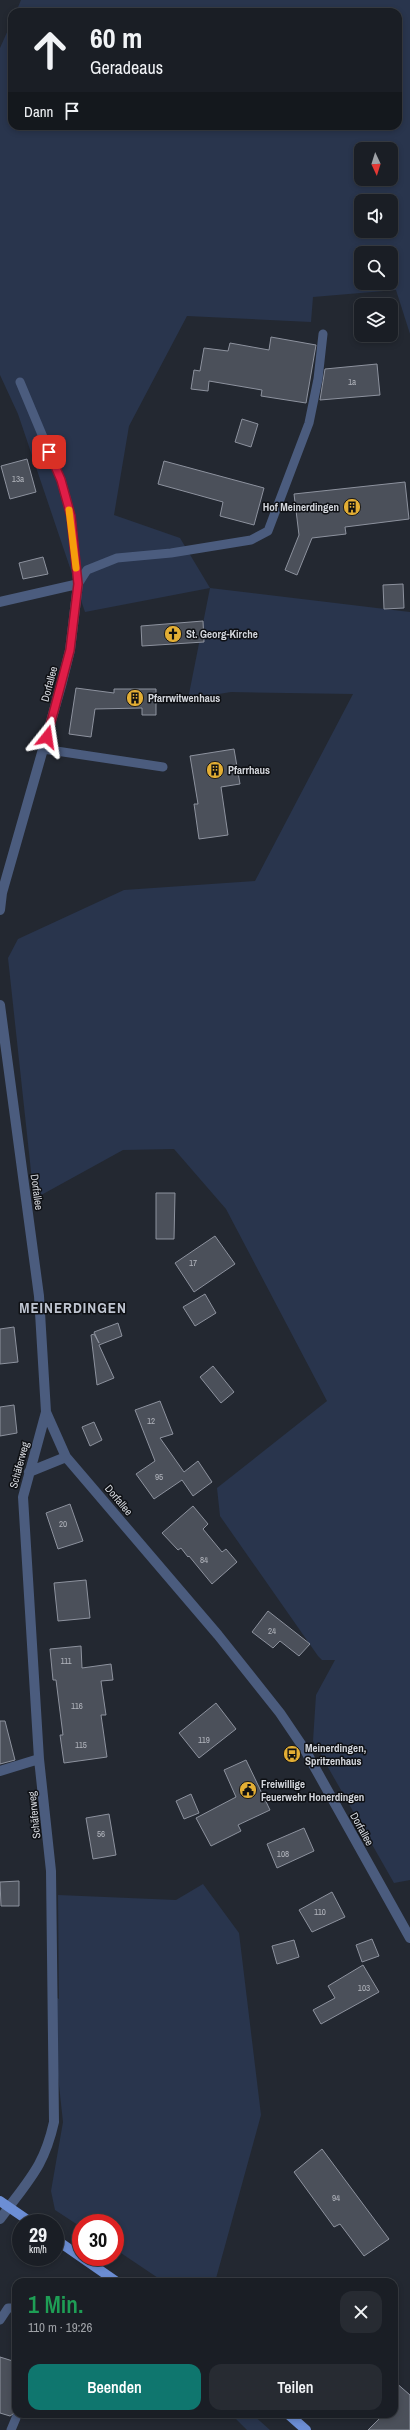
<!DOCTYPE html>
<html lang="de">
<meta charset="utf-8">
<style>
:root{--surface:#1a1e25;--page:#272b32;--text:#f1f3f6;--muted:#9fa2a7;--line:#383c42;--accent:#0f766e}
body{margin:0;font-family:"Archivo Narrow",sans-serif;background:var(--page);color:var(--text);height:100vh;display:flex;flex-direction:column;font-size:15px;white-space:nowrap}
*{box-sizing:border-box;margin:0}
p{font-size:13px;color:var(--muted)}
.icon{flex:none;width:22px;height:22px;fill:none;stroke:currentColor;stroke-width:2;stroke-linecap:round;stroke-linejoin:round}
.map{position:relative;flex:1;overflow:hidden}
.details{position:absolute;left:12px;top:2278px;width:386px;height:140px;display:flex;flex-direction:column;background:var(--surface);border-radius:12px;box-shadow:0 2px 6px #0003,0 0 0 1px var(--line)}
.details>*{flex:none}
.guide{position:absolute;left:8px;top:8px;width:394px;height:122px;border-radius:12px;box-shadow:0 2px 6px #0003,0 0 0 1px var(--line);background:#1a1e25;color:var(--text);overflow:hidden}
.needle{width:26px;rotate:176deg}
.fabs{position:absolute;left:354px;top:142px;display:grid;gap:8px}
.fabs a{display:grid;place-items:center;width:44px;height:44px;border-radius:8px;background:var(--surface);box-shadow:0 2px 6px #0003,0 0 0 1px var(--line);font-size:20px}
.speed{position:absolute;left:12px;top:2214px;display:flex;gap:8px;font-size:20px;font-weight:700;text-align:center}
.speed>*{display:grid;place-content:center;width:52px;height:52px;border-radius:50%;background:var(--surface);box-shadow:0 2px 6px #0003,0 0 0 1px var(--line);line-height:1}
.speed small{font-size:10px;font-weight:400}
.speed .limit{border:6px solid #d22;background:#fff;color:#111}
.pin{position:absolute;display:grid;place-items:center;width:34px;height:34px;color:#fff;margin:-17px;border-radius:8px;box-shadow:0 2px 6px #0006}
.me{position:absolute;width:44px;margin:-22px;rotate:15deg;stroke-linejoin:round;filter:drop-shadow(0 0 3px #0008)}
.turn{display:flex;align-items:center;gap:14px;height:84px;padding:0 16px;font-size:18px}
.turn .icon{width:52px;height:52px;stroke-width:2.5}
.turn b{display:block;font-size:28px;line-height:34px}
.then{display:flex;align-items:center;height:38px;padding:0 16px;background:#0003;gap:8px;font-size:15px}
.round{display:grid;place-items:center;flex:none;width:42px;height:42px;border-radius:12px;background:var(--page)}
.headline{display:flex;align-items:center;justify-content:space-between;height:68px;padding:0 16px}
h1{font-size:24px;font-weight:600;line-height:30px;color:#1e9e55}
.action{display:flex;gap:8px;margin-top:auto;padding:8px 16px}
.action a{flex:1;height:46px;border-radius:12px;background:var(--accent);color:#fff;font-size:16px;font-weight:600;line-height:46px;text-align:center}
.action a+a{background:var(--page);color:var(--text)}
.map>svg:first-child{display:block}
.green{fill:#29354d;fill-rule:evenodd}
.building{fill:#4b505a;stroke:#8d929e}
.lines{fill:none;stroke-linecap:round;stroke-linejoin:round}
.service{stroke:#4b5c7e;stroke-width:9}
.minor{stroke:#4b5c7e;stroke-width:10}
.tertiary{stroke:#4b5c7e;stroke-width:10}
.primary{stroke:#6c8ed5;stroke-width:10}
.route-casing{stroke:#92132f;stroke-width:10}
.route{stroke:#e11d48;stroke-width:7}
.slow{stroke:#f59e0b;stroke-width:7}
.labels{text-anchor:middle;stroke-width:3;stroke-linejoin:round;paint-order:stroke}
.number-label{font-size:9px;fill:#b1b4bc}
.poi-label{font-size:11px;font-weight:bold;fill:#d3d6dc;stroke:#0e1014;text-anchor:start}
.street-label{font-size:11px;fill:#d3d6dc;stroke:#0e1014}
.district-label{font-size:15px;font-weight:bold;letter-spacing:1px;fill:#bfc5d1;stroke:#0e1014}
</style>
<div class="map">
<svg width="410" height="2430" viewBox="0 0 410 2430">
<rect width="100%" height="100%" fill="#232831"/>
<path class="green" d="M21 0H410V334L396 290 313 297 311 322 187 316 129 426 114 515 180 538 210 588 410 612V1880L394 1883 313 1741 316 1695 335 1660H322L318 1656 220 1516 217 1488 327 1401 226 1209 174 1149 123 1150 34 1199 8 958 18 939 124 890 255 881 353 694 231 692 188 699 210 588 85 612 18 414 0 375V48L12 21V126H398V12H16ZM361 149H391V179H361ZM361 201H391V231H361ZM361 253H391V283H361Z
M203 1884 239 1933 261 2115 215 2282H164L115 2249V2223H81V2227L55 2210 51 2191 63 2122 49 1993 59 1999 58 1895 176 1900Z
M231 2414H252L270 2430H247Z"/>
<path class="building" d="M271 337 316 345 306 403 261 396 262 390 209 381 208 391 191 389 194 370 200 371 204 348 228 351 230 343 269 350Z
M377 364 380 395 320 400 325 369Z
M242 419 258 424 251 447 235 442Z
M27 459 36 492 10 499 1 466Z
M164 461 264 488 254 525 220 516 223 502 158 484Z
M405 482 409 519 345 527 346 534 312 538 297 575 285 570 299 535 294 494Z
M43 557 48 574 23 579 19 563Z
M403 584 404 608 384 609 383 585Z
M203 621 204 642 142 646 141 626Z
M76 688 114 693V689H156V715H142V708L95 709 91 737 69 734Z
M234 749 240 784 221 787 228 835 199 839 194 804H198L190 756Z
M156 1193H175L174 1239H156Z
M215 1236 235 1264 194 1292 175 1263Z
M205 1294 216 1313 195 1326 183 1307Z
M118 1323 122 1336 99 1345 114 1378 97 1385 91 1335 94 1334 99 1343 94 1332Z
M14 1327 18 1362 0 1364V1329Z
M213 1366 234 1392 221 1403 200 1377Z
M160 1401 173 1434 160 1438 184 1472 198 1461 212 1482 193 1496 182 1480 154 1499 136 1474 155 1461 135 1410Z
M14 1405 17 1433 0 1436V1407Z
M94 1422 102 1440 90 1446 82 1427Z
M70 1504 83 1541 58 1549 46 1513Z
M193 1506 208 1524 203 1529 222 1552 226 1549 237 1562 212 1584 189 1556 188 1557 181 1548 178 1550 162 1533Z
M86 1580 90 1618 58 1621 54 1583Z
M268 1611 310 1644 299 1656 280 1641 273 1648 252 1632Z
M81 1646 82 1668 111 1664 113 1680 101 1681 106 1715H101L107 1757 64 1763 60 1735H63L56 1680H53L50 1649Z
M216 1703 236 1729 199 1758 179 1733Z
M0 1721H5L15 1760 0 1764Z
M246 1760 270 1810 238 1825 241 1831 211 1846 196 1818 236 1797 224 1770Z
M191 1794 199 1813 184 1819 176 1801Z
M109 1814 116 1855 93 1859 86 1818Z
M304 1828 314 1851 277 1868 267 1844Z
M19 1881V1906H1L0 1882Z
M332 1892 345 1917 312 1932 299 1910Z
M372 1939 379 1956 362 1962 356 1945Z
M294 1940 299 1957 277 1964 272 1946Z
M363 1965 379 1992 321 2024 313 2010 335 1998 328 1986Z
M322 2149 389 2239 364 2256 340 2224 334 2227 294 2172Z
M0 2357 16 2362V2412L10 2416 0 2413Z
M394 2381 410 2395V2430H368L384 2414H394Z"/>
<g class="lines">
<path class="service" d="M20 382 61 480 71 516 78 584
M78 584 87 570 117 558 171 553 251 540 268 531 309 423 318 379 323 334
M43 749 163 767
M0 2320 8 2308H16
M11 2430 16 2418"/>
<path class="minor" d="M0 602 78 584 70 650 61 686 2 893 0 910
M0 1005 39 1296 46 1412 66 1457 218 1635 280 1713 305 1750 410 1938
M29 1472 66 1457
M0 1771 39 1759
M9 2207C33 2175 45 2162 54 2122L51 1871 39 1759 23 1497 46 1412"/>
<path class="tertiary" d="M0 2219 9 2207"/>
<path class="primary" d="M0 2201 32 2223
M55 2239 117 2282
M288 2414 306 2430"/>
</g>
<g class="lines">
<defs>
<path id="route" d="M47 737 70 650 78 584 71 516 61 480 49 452"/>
</defs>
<use href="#route" class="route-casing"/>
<use href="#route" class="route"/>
<path class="slow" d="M69 510 76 568"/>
</g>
<defs>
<symbol id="building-disc" viewBox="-11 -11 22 22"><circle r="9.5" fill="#e3ae34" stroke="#0e1014"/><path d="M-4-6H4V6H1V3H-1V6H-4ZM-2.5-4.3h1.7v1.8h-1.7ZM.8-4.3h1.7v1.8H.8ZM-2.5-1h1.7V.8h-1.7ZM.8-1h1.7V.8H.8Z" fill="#111"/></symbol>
<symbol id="church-disc" viewBox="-11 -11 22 22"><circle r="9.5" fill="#e3ae34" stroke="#0e1014"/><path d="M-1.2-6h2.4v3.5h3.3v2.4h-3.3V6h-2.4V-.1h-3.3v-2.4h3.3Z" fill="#111"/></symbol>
<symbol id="bus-disc" viewBox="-11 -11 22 22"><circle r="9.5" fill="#e3ae34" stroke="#0e1014"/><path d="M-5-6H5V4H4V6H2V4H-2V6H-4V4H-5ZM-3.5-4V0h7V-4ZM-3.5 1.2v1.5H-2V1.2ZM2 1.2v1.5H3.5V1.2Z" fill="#111"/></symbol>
<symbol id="civic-disc" viewBox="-11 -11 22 22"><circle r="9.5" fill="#e3ae34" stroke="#0e1014"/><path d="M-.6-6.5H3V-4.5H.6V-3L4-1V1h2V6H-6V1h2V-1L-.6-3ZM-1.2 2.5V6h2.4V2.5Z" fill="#111"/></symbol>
</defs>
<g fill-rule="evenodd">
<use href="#building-disc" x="342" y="497" width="20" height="20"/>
<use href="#church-disc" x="163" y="624" width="20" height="20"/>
<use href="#building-disc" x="125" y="688" width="20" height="20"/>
<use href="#building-disc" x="205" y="760" width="20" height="20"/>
<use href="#bus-disc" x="282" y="1744" width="20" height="20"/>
<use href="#civic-disc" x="238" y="1780" width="20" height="20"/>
</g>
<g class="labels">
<g class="number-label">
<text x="352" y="385">1a</text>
<text x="18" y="482">13a</text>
<text x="193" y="1266">17</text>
<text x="151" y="1424">12</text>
<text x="159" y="1480">95</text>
<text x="63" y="1527">20</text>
<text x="204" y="1563">84</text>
<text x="272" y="1634">24</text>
<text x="66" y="1664">111</text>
<text x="77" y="1709">116</text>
<text x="204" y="1743">119</text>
<text x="81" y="1748">115</text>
<text x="101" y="1837">56</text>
<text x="283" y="1857">108</text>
<text x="320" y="1915">110</text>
<text x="364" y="1991">103</text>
<text x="336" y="2201">94</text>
</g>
<g class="poi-label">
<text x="339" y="511" text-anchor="end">Hof Meinerdingen</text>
<text x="186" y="638">St. Georg-Kirche</text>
<text x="148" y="702">Pfarrwitwenhaus</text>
<text x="228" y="774">Pfarrhaus</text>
<text x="305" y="1752">Meinerdingen,<tspan x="305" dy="13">Spritzenhaus</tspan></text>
<text x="261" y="1788">Freiwillige<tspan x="261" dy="13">Feuerwehr Honerdingen</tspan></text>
</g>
<g class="street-label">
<text transform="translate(49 684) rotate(-75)" y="4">Dorfallee</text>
<text transform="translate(37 1192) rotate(82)" y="4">Dorfallee</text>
<text transform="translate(19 1465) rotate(-75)" y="4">Schäferweg</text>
<text transform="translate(119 1500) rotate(50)" y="4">Dorfallee</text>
<text transform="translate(34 1815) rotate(-96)" y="4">Schäferweg</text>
<text transform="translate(362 1829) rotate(61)" y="4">Dorfallee</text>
</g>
<g class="district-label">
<text x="73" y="1313">MEINERDINGEN</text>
</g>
</g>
</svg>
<div class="fabs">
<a><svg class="needle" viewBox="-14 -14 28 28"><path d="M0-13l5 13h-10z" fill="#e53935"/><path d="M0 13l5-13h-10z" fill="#9fa2a7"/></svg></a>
<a><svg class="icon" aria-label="sound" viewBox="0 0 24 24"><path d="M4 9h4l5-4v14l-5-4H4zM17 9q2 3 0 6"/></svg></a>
<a><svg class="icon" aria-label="search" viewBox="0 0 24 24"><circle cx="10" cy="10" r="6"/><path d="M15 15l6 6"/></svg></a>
<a><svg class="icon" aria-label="layers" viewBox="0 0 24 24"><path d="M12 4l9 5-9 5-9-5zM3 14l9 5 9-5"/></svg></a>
</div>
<div class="speed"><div>29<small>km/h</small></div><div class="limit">30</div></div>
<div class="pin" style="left:49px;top:452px;background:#d93025"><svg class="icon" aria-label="arrive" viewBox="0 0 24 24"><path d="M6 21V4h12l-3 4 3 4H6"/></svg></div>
<svg class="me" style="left:47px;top:737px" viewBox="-20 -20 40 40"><path d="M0-17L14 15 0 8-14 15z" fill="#e11d48" stroke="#fff" stroke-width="4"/></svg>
<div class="guide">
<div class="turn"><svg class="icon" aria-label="ahead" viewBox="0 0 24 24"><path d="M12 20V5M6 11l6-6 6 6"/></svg><div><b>60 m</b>Geradeaus</div></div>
<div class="then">Dann<svg class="icon" aria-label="arrive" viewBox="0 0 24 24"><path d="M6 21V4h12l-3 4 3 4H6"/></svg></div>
</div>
<section class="details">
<div class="headline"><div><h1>1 Min.</h1><p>110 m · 19:26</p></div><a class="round"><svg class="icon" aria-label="close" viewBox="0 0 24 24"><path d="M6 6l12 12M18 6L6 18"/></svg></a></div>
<div class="action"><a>Beenden</a><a>Teilen</a></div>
</section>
</div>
